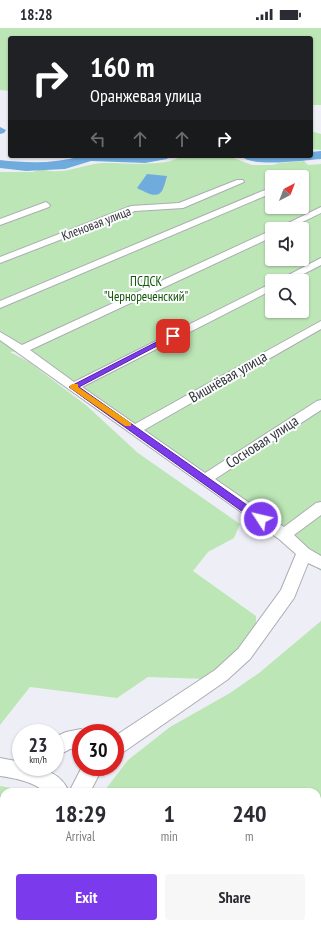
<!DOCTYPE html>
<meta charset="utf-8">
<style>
:root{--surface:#fff;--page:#f7f7f7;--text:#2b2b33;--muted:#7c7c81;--accent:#7c3aed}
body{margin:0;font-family:"PT Sans Narrow",sans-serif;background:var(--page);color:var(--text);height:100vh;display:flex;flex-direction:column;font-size:15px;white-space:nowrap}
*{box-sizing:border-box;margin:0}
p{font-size:13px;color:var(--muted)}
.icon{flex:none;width:22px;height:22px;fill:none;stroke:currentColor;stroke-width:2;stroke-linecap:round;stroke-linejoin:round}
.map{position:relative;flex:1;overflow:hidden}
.panel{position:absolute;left:0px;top:760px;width:321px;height:140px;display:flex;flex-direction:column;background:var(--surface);border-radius:12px 12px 0 0;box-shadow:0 1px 3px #0004}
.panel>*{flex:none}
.banner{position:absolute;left:8px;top:8px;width:305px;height:122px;border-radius:4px;box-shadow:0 1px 3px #0004;background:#202124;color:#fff;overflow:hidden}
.needle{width:26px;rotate:42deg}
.fabs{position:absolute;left:265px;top:142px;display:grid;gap:8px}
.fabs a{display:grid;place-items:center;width:44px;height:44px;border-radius:4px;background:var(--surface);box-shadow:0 1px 3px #0004;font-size:20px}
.speed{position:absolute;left:12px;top:696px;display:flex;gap:8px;font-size:20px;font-weight:700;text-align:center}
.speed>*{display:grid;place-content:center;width:52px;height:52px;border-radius:50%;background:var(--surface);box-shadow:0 1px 3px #0004;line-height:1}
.speed small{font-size:10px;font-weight:400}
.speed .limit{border:6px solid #d22;background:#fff;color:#111}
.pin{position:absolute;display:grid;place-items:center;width:34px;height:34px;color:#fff;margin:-17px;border-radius:8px;box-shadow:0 2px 6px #0006}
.me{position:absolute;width:44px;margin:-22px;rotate:305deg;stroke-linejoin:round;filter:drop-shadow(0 0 3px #0008)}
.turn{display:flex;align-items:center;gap:14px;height:84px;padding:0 16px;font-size:18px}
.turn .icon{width:52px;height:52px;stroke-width:2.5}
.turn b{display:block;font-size:28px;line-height:34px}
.lanes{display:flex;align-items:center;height:38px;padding:0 16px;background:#0003;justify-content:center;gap:20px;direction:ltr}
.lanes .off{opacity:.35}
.eta{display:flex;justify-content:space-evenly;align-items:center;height:68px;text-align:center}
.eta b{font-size:24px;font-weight:700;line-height:28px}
.action{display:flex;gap:8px;margin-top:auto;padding:8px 16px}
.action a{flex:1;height:46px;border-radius:4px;background:var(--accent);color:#fff;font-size:16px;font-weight:700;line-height:46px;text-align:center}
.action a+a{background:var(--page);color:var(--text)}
.status{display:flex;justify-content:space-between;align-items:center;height:28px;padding:0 20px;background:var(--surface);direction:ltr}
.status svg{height:11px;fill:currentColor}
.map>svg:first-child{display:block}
.green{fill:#bce6b6;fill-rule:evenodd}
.water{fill:#70abde}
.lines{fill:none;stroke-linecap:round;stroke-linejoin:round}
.river{fill:#70abde;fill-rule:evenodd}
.street-casing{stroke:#abadb3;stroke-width:2}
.street{fill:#fff;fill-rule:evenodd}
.route{fill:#7c3aed;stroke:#51269a}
.slow{fill:#f59e0b}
.labels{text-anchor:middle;stroke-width:4;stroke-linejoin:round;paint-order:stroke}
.far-street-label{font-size:13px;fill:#333436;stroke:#fcfdfe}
.far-park-label{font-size:13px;fill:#145707;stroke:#fcfdfe}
.street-label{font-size:15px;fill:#333436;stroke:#fcfdfe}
</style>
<div class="status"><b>18:28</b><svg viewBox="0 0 49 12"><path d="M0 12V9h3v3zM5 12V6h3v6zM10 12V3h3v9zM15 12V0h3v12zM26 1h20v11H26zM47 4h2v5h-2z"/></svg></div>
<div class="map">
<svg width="321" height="900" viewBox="0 0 321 900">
<rect width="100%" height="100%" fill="#eeeff6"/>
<path class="green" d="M0 0H321V77H311V10H10V63L0 62Z
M311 103 321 106V122L311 121Z
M181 128H228L252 137H272L280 135 304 133 308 137 321 136V543L20 323 10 324 29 334 87 378 138 425 240 496 234 510 208 524 193 543 256 588V601L253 608 206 651 148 649 117 670 30 659 0 697V144H33L41 141C64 148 79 137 102 135 121 134 167 140 181 128ZM272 149H302V179H272ZM272 201H302V231H272ZM272 253H302V283H272Z
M321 593V900H140L139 896H317V764H105V762L128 732 170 699 230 665 259 645Z
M0 758 12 760 13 764H4V896H59L56 900H0Z"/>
<path class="water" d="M147 146 167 148C163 162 162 172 145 164 142 162 140 162 137 160Z"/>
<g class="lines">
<path class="river" d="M0 99 6 102 4 105 0 106Z
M321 123V131C307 132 250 140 242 128H311V124Z
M81 128H169L167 131 145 135 91 133 65 141 26 143 0 140V132C27 135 54 136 81 128Z"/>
<defs>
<path id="street" d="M237 152H243L244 154 183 180 135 183 0 235V229L131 178 179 175Z
M272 159V165L0 280V273Z
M46 174 50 177 49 179 0 197V191Z
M321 179V185L288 201H276Z
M272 202V209L30 322 74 354 272 255V262L82 359 135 396 321 293V301L144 402 205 445 317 373 321 372V382L215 451 284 499 316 475 321 474V487L294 507 309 521 321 528V541L308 535 294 570 250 631 227 652 122 725 115 728V708L215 642 238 621 281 562 296 526 279 511 0 312V304L22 317Z
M321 230V237L290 253H277Z
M81 701 88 705H81V719L70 721 55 729V709L66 704Z
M0 730 21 734V739C41 739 61 744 69 764L82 739H103L90 764H45C34 754 15 750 0 748Z
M103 896H126L127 900H104Z"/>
</defs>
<use href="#street" class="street-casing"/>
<use href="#street" class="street"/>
</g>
<path class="route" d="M170 307 176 308 79 359 264 489 266 491 264 494H257L69 359Z"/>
<path class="slow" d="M72 356H78V359L131 395V398H125L70 360 69 359Z"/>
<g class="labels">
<g class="far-street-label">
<text transform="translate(96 195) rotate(-21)" y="5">Кленовая улица</text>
</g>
<g class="far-park-label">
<text x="146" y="258">ПСДСК<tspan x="146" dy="15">"Чернореченский"</tspan></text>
</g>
<g class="street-label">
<text transform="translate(228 349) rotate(-30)" y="5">Вишнёвая улица</text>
<text transform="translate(262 414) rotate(-33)" y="5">Сосновая улица</text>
</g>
</g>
</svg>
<div class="fabs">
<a><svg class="needle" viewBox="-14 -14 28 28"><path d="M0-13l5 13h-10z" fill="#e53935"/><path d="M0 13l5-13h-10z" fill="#7c7c81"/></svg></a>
<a><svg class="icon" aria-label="sound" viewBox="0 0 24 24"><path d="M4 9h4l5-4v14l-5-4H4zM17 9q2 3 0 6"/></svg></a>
<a><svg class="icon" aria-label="search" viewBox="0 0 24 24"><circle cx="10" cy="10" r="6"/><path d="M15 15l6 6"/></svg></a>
</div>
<div class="speed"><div>23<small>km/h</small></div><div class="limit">30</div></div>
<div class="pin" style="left:173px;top:308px;background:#d93025"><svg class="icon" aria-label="arrive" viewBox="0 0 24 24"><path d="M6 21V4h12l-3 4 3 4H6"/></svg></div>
<svg class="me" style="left:261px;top:491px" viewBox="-20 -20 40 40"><circle r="17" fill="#7c3aed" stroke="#fff" stroke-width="3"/><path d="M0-11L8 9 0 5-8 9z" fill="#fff"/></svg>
<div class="banner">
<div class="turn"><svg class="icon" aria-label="right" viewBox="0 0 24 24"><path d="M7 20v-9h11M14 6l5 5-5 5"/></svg><div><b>160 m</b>Оранжевая улица</div></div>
<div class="lanes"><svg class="icon off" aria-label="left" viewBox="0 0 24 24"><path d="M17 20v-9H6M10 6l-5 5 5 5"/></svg><svg class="icon off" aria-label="ahead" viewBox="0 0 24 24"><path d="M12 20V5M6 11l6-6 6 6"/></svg><svg class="icon off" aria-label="ahead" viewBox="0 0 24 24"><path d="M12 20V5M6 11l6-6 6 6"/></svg><svg class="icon" aria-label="right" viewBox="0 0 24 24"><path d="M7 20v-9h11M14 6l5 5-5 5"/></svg></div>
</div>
<section class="panel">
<div class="eta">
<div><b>18:29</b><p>Arrival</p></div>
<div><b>1</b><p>min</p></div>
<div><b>240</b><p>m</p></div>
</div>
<div class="action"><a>Exit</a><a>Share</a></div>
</section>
</div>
